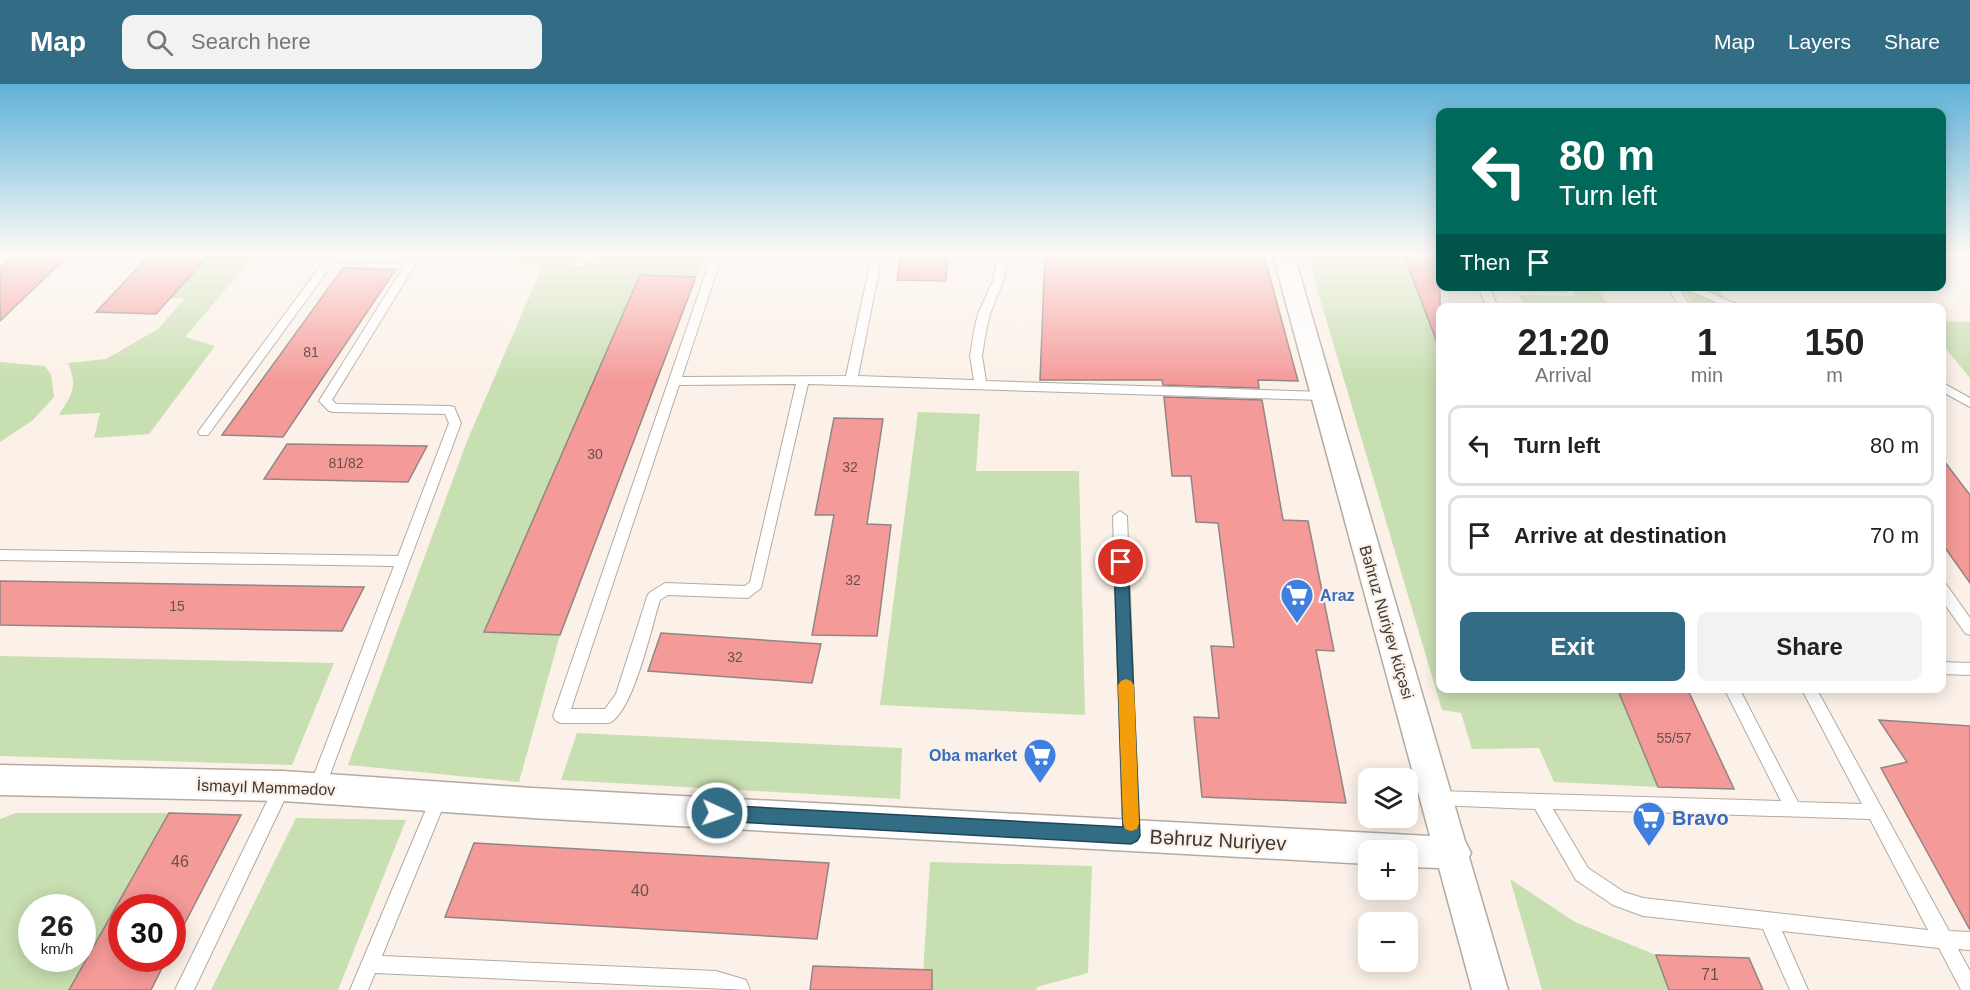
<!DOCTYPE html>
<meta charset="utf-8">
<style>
:root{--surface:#fff;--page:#f2f2f2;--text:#222;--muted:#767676;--line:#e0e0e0;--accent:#326c85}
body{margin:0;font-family:Helvetica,sans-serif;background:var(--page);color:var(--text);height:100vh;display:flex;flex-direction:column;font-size:22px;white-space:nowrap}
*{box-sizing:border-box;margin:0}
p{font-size:20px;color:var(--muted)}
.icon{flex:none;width:33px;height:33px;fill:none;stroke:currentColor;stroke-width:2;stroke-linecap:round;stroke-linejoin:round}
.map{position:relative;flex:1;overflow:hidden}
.sheet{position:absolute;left:1436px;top:219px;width:510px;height:390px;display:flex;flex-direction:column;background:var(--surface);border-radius:12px;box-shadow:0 3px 15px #0003}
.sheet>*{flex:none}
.hud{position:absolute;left:1436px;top:24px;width:510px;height:183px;border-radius:12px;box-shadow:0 3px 15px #0003;background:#00695c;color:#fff;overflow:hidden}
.buttons{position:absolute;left:1358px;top:684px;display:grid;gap:12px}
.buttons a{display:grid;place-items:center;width:60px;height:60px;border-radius:12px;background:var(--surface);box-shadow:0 3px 15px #0003;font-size:30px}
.speed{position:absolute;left:18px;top:810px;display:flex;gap:12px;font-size:30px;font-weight:700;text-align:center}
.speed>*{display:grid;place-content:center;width:78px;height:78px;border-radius:50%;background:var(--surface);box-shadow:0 3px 15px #0003;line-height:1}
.speed small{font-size:15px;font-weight:400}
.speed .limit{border:9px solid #d22;background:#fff;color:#111}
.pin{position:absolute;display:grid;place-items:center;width:51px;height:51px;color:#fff;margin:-26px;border:3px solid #fff;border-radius:50%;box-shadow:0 2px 6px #0007}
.me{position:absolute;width:66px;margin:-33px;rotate:93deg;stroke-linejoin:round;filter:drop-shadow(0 0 4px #0008)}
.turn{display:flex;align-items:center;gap:21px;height:126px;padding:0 24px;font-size:27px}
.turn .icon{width:78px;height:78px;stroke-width:2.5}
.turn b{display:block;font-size:42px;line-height:51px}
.then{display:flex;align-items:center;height:57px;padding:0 24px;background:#0003;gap:12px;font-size:22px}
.eta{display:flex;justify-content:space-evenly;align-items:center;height:102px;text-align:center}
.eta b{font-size:36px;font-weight:800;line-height:42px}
.cta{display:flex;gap:12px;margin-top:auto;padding:12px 24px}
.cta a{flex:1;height:69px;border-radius:12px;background:var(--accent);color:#fff;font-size:24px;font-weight:800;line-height:69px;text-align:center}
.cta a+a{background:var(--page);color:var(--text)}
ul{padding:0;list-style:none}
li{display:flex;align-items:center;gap:18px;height:81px;margin:0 12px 9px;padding:0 12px;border:3px solid var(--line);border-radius:12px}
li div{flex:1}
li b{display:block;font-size:22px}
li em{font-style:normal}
header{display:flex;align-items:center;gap:36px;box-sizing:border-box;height:84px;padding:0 30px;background:var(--accent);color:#fff}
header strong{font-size:28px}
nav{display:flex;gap:33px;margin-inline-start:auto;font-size:21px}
.search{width:420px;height:54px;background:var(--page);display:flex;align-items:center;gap:15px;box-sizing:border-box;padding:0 21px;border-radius:12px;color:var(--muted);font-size:22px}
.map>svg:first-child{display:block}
.green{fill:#c8dfb1;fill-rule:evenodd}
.building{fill:#f49a99;stroke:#928584;stroke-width:1.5}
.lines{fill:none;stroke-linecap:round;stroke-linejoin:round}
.lane-casing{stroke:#b3aaa1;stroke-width:2}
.street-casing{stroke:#b3aaa1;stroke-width:3}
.lane{fill:#fff;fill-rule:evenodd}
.street{fill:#fff;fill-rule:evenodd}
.route{fill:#326c85;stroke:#204656;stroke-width:1.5}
.slow{fill:#f59e0b}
.labels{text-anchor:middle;stroke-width:4.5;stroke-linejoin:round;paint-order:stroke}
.number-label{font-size:14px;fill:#6a504d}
.shop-label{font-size:16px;font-weight:bold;fill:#366cbe;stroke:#fbf1e8;text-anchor:start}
.street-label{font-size:16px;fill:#3c3834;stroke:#fbf1e8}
.near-number-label{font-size:16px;fill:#6a504d}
.near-shop-label{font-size:20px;font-weight:bold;fill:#366cbe;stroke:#fbf1e8;text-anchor:start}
.near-street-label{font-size:20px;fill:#3c3834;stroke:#fbf1e8}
</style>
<header>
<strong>Map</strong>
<div class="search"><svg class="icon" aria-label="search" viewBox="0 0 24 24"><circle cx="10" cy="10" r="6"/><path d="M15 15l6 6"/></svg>Search here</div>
<nav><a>Map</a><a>Layers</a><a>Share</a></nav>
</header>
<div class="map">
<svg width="1970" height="906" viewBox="0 0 1970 906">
<rect width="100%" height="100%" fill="#fbf1e8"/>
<path class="green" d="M209 171H255L185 253 215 262 149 350 94 354 100 329 59 331C72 310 78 304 68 279L106 275 158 245 185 214 170 215Z
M405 171H706L696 193 640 191 484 547 560 551 519 698 348 681 467 357 543 181Z
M1307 171H1404L1440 267V604L1617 605 1658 703 1554 698 1539 664 1472 665 1461 629 1442 626Z
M1513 203H1565L1568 209 1516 208Z
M1570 203H1597L1609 223H1525L1519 211 1575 212Z
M1681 203H1720V208L1731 223H1695Z
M1941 237 1970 238V294L1941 259Z
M0 278 45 282 51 291 54 313 33 336 0 358Z
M918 328 980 330 976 387H1079L1085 631 880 621Z
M0 572 334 579 292 681 0 672Z
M577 649 902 664 900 715 561 696Z
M16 729H169L69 906H0V735ZM32 824H82V874H32Z
M296 734 406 736 338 906H211Z
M930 778 1092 782 1088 889 1037 903 1036 906H922Z
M1510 795 1575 838 1656 871 1669 906H1542Z"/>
<path class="building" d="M13 171H69L0 237V183Z
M150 171H209L156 230 96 228Z
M901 171H948L946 197 897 196Z
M1045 171H1264L1298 297 1258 296 1259 304 1163 301 1162 296H1040Z
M1404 171H1440V260L1438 261Z
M343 184 396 185 283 353 222 351Z
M640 191 696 193 560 551 484 548Z
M1164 313 1262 316 1283 436 1308 437 1334 567 1316 566 1346 719 1202 713 1194 633 1219 634 1211 562 1234 563 1218 439 1196 438 1191 392H1172Z
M834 334 883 335 867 440 891 441 877 552 812 551 834 431H815Z
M287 360 427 362 408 398 264 395Z
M1941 373 1970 411V499L1941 458Z
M0 497 364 503 342 547 0 541Z
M661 549 821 560 812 599 648 587Z
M1617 604H1687L1734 705 1658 703Z
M1879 636 1970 642V846L1881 684 1907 678Z
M169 729 241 731 172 864V824H122V874H167L151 906H69Z
M474 759 829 779 817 855 445 833Z
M1656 871 1749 874 1763 906H1669Z
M813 882 932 886V906H810Z"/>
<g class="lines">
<defs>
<path id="lane" d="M284 171 401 172 415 181 332 316 336 320 450 322 454 323 461 339 325 704 323 709 317 711 311 709 309 704 394 482 0 476V466L398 472 449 339 445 330 333 328 329 327 319 317 404 182 399 178H334L208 351H200L198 348 324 177H290L286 176Z
M586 171H600L579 183H571L570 181Z
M712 171H722L682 293 846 292 872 171H882L858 292 974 296 970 272 974 247 978 230 993 197 998 171H1008L1003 197 990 230 986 247 982 272 986 297 1322 308 1328 312 1322 316 808 300 761 504 748 514 668 511 660 516C652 541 633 630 609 639H561L556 637 553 632ZM796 300 750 498 745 502 665 499 649 509 647 513 616 610 605 625H571L679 301Z
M1478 202H1489L1498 224H1487Z
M1667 202H1678L1691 224H1680Z
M1679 202H1695L1745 224H1729Z
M1941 298 1970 314V323L1941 307Z
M1120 427 1127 432 1139 752 1137 758 1131 760 1125 758 1123 752 1113 432Z
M1941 498 1946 500 1970 534V551L1965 549 1941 515Z
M1941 578 1970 579V591L1941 590Z
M1724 604H1739L1798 718 1862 720 1801 604H1816L1949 847 1970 848V866L1958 865 1970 887V906H1961L1939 864 1782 847 1808 906H1790L1763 845 1643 832 1613 821 1576 796 1535 725 1438 721 1432 719 1430 714 1432 709 1438 707 1781 717ZM1553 725 1870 735 1928 846 1643 814 1624 808 1588 784Z
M283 695 289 697 291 702 194 906H175L277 697Z
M440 704 446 706 448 711 382 872 716 887 746 896 750 906 375 889 368 906H350L432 711 434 706Z"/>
<path id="street" d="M1273 171H1294L1465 757 1471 769 1469 773 1508 906H1472L1439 784 1407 783V766H1368V780L532 734 283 717 0 711V681L283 687 532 704 1430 752Z"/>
</defs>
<use href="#lane" class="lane-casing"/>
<use href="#street" class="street-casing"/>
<use href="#lane" class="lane"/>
<use href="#street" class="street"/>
</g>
<linearGradient id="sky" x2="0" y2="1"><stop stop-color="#5fb2d9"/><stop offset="0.57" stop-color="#fdf9f5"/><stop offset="1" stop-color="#fdf9f5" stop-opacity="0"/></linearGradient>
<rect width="1970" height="298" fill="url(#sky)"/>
<path class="route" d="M1121 472 1128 478 1140 752 1137 757 1131 760 717 737 711 734 708 729 711 723 717 721 1123 743 1114 478Z"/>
<path class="slow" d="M1126 595 1131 597 1134 601 1139 739 1137 745 1131 747 1125 745 1123 739 1118 601 1121 597Z"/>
<defs>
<symbol id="supermarket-pin" viewBox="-11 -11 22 30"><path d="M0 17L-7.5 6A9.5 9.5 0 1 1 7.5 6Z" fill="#3f7fe0" stroke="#fbf1e8"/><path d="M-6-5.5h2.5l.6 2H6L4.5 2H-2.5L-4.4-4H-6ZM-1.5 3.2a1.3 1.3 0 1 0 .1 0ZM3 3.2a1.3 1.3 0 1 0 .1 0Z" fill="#fff"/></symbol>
</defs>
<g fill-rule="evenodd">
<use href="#supermarket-pin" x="1278" y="492" width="38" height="52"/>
<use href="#supermarket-pin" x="1021" y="652" width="38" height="52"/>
<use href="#supermarket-pin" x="1630" y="715" width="38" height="52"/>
</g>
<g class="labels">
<g class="number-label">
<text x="311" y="273">81</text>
<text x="595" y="375">30</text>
<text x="346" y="384">81/82</text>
<text x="850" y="388">32</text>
<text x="853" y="501">32</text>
<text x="177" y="527">15</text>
<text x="735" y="578">32</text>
<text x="1674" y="659">55/57</text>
</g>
<g class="shop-label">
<text x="1320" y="517">Araz</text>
<text x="1017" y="677" text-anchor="end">Oba market</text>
</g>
<g class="street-label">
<text transform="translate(1387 538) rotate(74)" y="6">Bəhruz Nuriyev küçəsi</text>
<text transform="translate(266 703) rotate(2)" y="6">İsmayıl Məmmədov</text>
</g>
<g class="near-number-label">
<text x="180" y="783">46</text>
<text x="640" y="812">40</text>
<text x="1710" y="896">71</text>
</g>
<g class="near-shop-label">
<text x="1672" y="741">Bravo</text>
</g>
<g class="near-street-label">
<text transform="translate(1218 756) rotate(3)" y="7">Bəhruz Nuriyev</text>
</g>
</g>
</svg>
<div class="buttons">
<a><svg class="icon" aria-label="layers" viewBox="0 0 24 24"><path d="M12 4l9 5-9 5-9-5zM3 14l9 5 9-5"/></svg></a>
<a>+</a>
<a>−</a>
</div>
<div class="speed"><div>26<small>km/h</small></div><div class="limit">30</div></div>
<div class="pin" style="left:1121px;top:478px;background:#d93025"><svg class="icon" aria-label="arrive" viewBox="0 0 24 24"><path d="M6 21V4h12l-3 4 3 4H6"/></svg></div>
<svg class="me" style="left:717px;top:729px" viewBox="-20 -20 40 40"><circle r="17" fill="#326c85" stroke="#fff" stroke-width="3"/><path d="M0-11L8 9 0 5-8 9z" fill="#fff"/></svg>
<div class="hud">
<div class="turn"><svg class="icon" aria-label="left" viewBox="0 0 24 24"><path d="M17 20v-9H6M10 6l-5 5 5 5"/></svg><div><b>80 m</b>Turn left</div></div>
<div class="then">Then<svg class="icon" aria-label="arrive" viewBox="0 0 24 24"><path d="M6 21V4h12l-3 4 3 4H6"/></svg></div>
</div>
<section class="sheet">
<div class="eta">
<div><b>21:20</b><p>Arrival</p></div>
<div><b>1</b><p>min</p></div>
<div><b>150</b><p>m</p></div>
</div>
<ul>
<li><svg class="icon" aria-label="left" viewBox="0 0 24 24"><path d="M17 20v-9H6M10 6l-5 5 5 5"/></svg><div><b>Turn left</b></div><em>80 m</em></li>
<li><svg class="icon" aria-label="arrive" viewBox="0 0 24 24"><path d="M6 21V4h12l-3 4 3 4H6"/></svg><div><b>Arrive at destination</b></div><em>70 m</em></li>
</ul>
<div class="cta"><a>Exit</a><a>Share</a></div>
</section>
</div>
